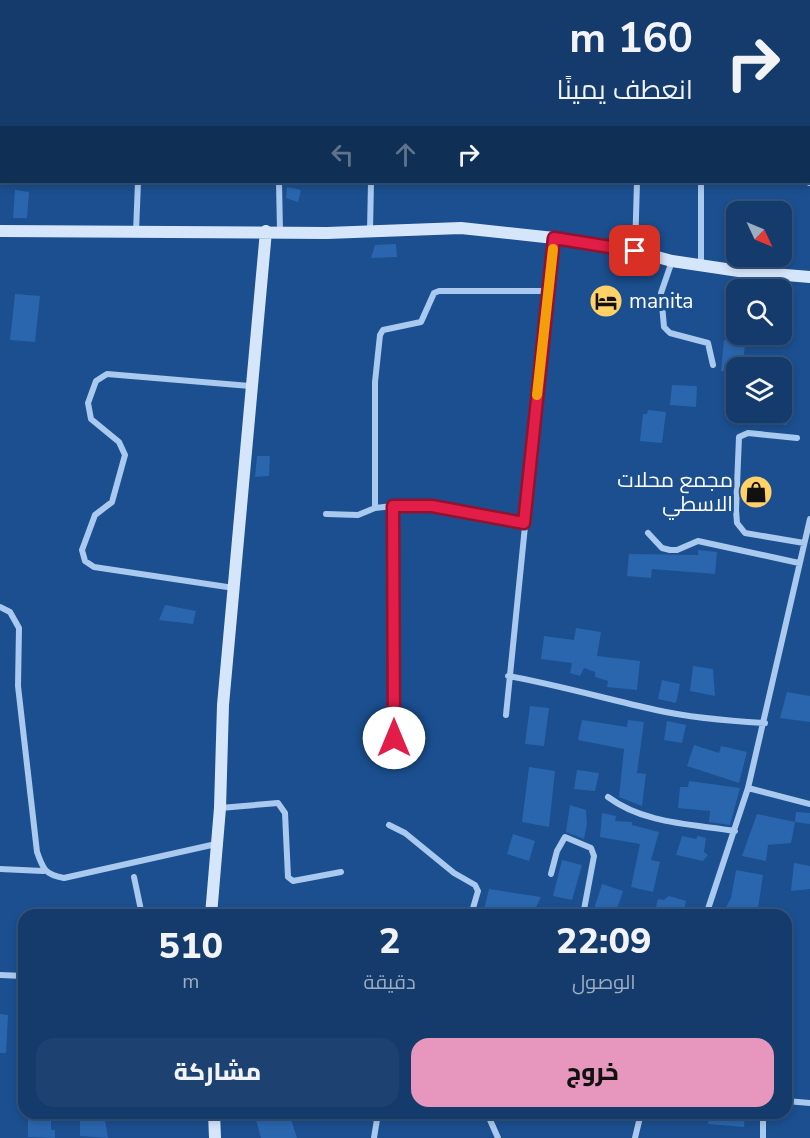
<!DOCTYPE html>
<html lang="ar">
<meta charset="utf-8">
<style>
:root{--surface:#143b6b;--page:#1d4271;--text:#f1f3f6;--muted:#9dadc1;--line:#33557e;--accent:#e797bd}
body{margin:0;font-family:"Nunito Sans",Cairo,sans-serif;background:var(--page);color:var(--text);direction:rtl;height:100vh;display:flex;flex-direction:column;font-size:22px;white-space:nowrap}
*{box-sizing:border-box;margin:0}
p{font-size:20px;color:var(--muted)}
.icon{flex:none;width:33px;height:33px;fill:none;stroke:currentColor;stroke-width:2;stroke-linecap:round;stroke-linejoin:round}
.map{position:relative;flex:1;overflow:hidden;direction:ltr}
.details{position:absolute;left:18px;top:909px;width:774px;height:210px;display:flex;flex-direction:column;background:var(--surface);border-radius:18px;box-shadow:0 3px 9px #0003,0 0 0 2px var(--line);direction:rtl}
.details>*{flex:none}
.guide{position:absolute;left:0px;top:0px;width:810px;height:183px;box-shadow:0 3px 9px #0003,0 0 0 2px var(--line);direction:rtl;background:#143b6b;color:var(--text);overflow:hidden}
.needle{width:39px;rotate:134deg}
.buttons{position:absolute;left:726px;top:201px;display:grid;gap:12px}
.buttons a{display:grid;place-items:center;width:66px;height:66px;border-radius:12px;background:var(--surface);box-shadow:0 3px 9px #0003,0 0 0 2px var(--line);font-size:30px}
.pin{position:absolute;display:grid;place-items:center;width:51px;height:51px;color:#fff;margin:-26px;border-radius:12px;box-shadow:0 3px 9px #0006}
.me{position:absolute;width:66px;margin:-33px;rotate:0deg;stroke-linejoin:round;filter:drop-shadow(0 0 4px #0008)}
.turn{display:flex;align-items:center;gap:21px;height:126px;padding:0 18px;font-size:27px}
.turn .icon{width:78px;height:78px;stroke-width:2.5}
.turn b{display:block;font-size:42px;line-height:51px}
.lanes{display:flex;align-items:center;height:57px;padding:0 18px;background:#0003;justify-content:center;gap:30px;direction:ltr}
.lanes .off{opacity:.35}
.eta{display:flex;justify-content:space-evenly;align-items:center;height:102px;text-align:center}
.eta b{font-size:36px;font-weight:800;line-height:42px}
.cta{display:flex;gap:12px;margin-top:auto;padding:12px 18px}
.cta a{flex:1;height:69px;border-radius:18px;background:var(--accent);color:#111;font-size:24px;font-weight:800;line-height:69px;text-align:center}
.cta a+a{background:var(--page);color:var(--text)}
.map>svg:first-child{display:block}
.building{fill:#2a66ad}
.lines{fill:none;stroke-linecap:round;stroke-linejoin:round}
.street{stroke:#a9c9ee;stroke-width:6}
.secondary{stroke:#d6e6fa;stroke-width:12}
.route-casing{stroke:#92132f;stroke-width:15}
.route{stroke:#e11d48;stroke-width:10}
.slow{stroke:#f59e0b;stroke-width:10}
.labels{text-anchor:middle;stroke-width:6;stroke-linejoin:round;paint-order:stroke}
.poi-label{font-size:21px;fill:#fff;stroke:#1b4f8f;text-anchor:start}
</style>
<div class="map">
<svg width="810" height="1138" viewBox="0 0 810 1138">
<rect width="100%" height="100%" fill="#1b4f8f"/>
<path class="building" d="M287 187 301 190 298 202 286 198Z
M15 190 29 192 27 218H13Z
M396 244 397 257 371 258 375 245Z
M15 294 40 296 35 342 10 340Z
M724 340 745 341 743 368H736V372L721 371Z
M672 385 697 386 696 407 670 405Z
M648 410 666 412 662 443 640 441 643 414H647Z
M762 412H788L787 425 761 423Z
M257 456H270L269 476 255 477Z
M698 550 717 552 715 574 652 569 651 578 627 576 629 554 698 555Z
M165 605 196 611 193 624 159 620Z
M576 628 601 632 597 656 640 661 637 690 607 687 608 681 595 677V672L584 668 580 676 570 673 572 663 541 659 544 636 574 640Z
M693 666 713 669 715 696 690 691Z
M662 680 680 684 676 703 658 699Z
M787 692 810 696V722L780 718Z
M530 706 549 708 544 746 525 744Z
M582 720 627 727 628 720 644 722 637 773 646 774 642 806 619 797 624 749 578 740Z
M667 721 686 725 682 743 664 740Z
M694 745 719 753 721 746 747 752 739 783 687 766Z
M529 767 555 771 549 827 522 822Z
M577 770 599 773 595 791 574 789Z
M689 781 740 788 730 825 709 822 710 811 678 808 680 787H688Z
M570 805 586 810 587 824 584 839 566 832Z
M796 812 810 813V824L795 822Z
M602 813 616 816 615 821 632 822V825L659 832 651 860 660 862 653 892 631 887 640 844 600 837Z
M757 814 795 822 791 843 768 845 766 861 742 856Z
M513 834 535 841 529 861 507 854Z
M682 836 696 839 698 836 706 838 704 852 708 855 703 861 676 855Z
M562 860 582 865 572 900 553 896Z
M794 863 810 866V889L791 891Z
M736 870 763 875 757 915H722L731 898Z
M602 884 623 891 615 915 594 909Z
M489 889 541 897 535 909 548 915H508L484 910Z
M669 896 686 901 683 915H654L658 899 664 900Z
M0 1014 8 1015 6 1053H0Z
M268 1113H289L297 1138H261L255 1116Z
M709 1113H745L744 1127 708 1124Z
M28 1119 51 1120V1130H55V1138L28 1137Z
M80 1119 105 1120 108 1138 80 1136Z"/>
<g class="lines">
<path class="street" d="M276 0V2
M365 0V2
M618 0V2
M146 2V0
M0 52H2
M808 90H810
M279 182 280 231
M701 182V265
M370 230 371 182
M136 232 138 182
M635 251 637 182
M672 261 661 293 664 327 670 333 708 343 713 365
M797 438 748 433 739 437 736 510 737 523 745 533 804 543
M375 508V382L380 335 383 330 421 322 434 293 439 291H547
M326 514 358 515 375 508 393 506
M648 533 662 548 670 550H677L698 541 799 563
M234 588 94 567 85 561 82 550 95 515 112 502 125 455 119 442 91 419 88 403 96 381 107 374 250 386
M0 607 10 612 19 628 18 686 37 852C43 869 45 875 64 878L216 844
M508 676C558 685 606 699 656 710 692 718 728 721 765 723
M506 715 554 238
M394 738 393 506H432L524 523
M748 788 810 804
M608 797C644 824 692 824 735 831
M220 808 278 803 285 813 288 877 293 881 341 872
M389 825 405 833 454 873 475 885 478 891 471 915
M0 869 43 871
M551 874 557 851 565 837 591 848 594 856 583 915
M134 877 142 915
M706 915 748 788 810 519
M0 975 24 976
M786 1101 810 1103
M487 1113 498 1138
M374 1138 378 1113
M635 1138 641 1113
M763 1138V1113"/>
<path class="secondary" d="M795 0V2
M808 154 810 180
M0 231 327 233 461 228 554 238 635 251 672 261 739 271 810 277
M211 915 220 808 223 705 266 231
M214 1113 215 1138"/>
</g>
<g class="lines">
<defs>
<path id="route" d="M394 738 393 506H432L524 523 554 238 635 251"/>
</defs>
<use href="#route" class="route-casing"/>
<use href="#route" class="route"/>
<path class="slow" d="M537 395 553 249"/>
</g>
<defs>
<symbol id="hotel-disc" viewBox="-11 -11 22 22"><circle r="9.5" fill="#ffd166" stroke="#1b4f8f"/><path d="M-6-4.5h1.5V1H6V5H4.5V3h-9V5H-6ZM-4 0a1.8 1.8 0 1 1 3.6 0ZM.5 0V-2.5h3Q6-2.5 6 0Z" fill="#111"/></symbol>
<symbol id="shop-disc" viewBox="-11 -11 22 22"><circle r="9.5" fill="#ffd166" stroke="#1b4f8f"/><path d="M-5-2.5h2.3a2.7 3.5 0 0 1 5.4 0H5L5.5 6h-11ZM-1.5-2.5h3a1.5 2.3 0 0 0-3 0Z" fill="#111"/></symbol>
</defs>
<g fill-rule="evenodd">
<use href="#hotel-disc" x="587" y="282" width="38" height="38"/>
<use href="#shop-disc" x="737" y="473" width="38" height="38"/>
</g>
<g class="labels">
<g class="poi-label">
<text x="629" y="308">manita</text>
<text x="733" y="487" text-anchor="end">مجمع محلات<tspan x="733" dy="24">الاسطي</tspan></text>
</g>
</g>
</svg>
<div class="buttons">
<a><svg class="needle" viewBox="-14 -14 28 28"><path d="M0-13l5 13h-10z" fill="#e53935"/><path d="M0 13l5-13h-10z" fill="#9dadc1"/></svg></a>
<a><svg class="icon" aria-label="search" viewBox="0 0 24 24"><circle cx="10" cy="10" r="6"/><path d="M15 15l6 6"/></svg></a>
<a><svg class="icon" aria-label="layers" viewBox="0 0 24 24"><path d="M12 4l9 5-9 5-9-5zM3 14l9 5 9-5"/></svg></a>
</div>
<div class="pin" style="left:635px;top:251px;background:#d93025"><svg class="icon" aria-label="arrive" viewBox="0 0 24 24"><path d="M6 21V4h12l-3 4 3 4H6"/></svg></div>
<svg class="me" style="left:394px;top:738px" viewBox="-20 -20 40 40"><circle r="19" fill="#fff"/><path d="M0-13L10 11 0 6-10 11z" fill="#e11d48"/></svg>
<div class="guide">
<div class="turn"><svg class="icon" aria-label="right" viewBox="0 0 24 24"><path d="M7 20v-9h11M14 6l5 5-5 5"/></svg><div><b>160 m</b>انعطف يمينًا</div></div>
<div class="lanes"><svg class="icon off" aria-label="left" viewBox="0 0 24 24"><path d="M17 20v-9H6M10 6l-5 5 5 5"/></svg><svg class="icon off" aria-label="ahead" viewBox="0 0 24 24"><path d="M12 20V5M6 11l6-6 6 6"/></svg><svg class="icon" aria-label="right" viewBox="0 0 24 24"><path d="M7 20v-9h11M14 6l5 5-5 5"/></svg></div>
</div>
<section class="details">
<div class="eta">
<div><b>22:09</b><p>الوصول</p></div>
<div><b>2</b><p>دقيقة</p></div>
<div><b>510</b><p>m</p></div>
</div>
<div class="cta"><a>خروج</a><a>مشاركة</a></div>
</section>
</div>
